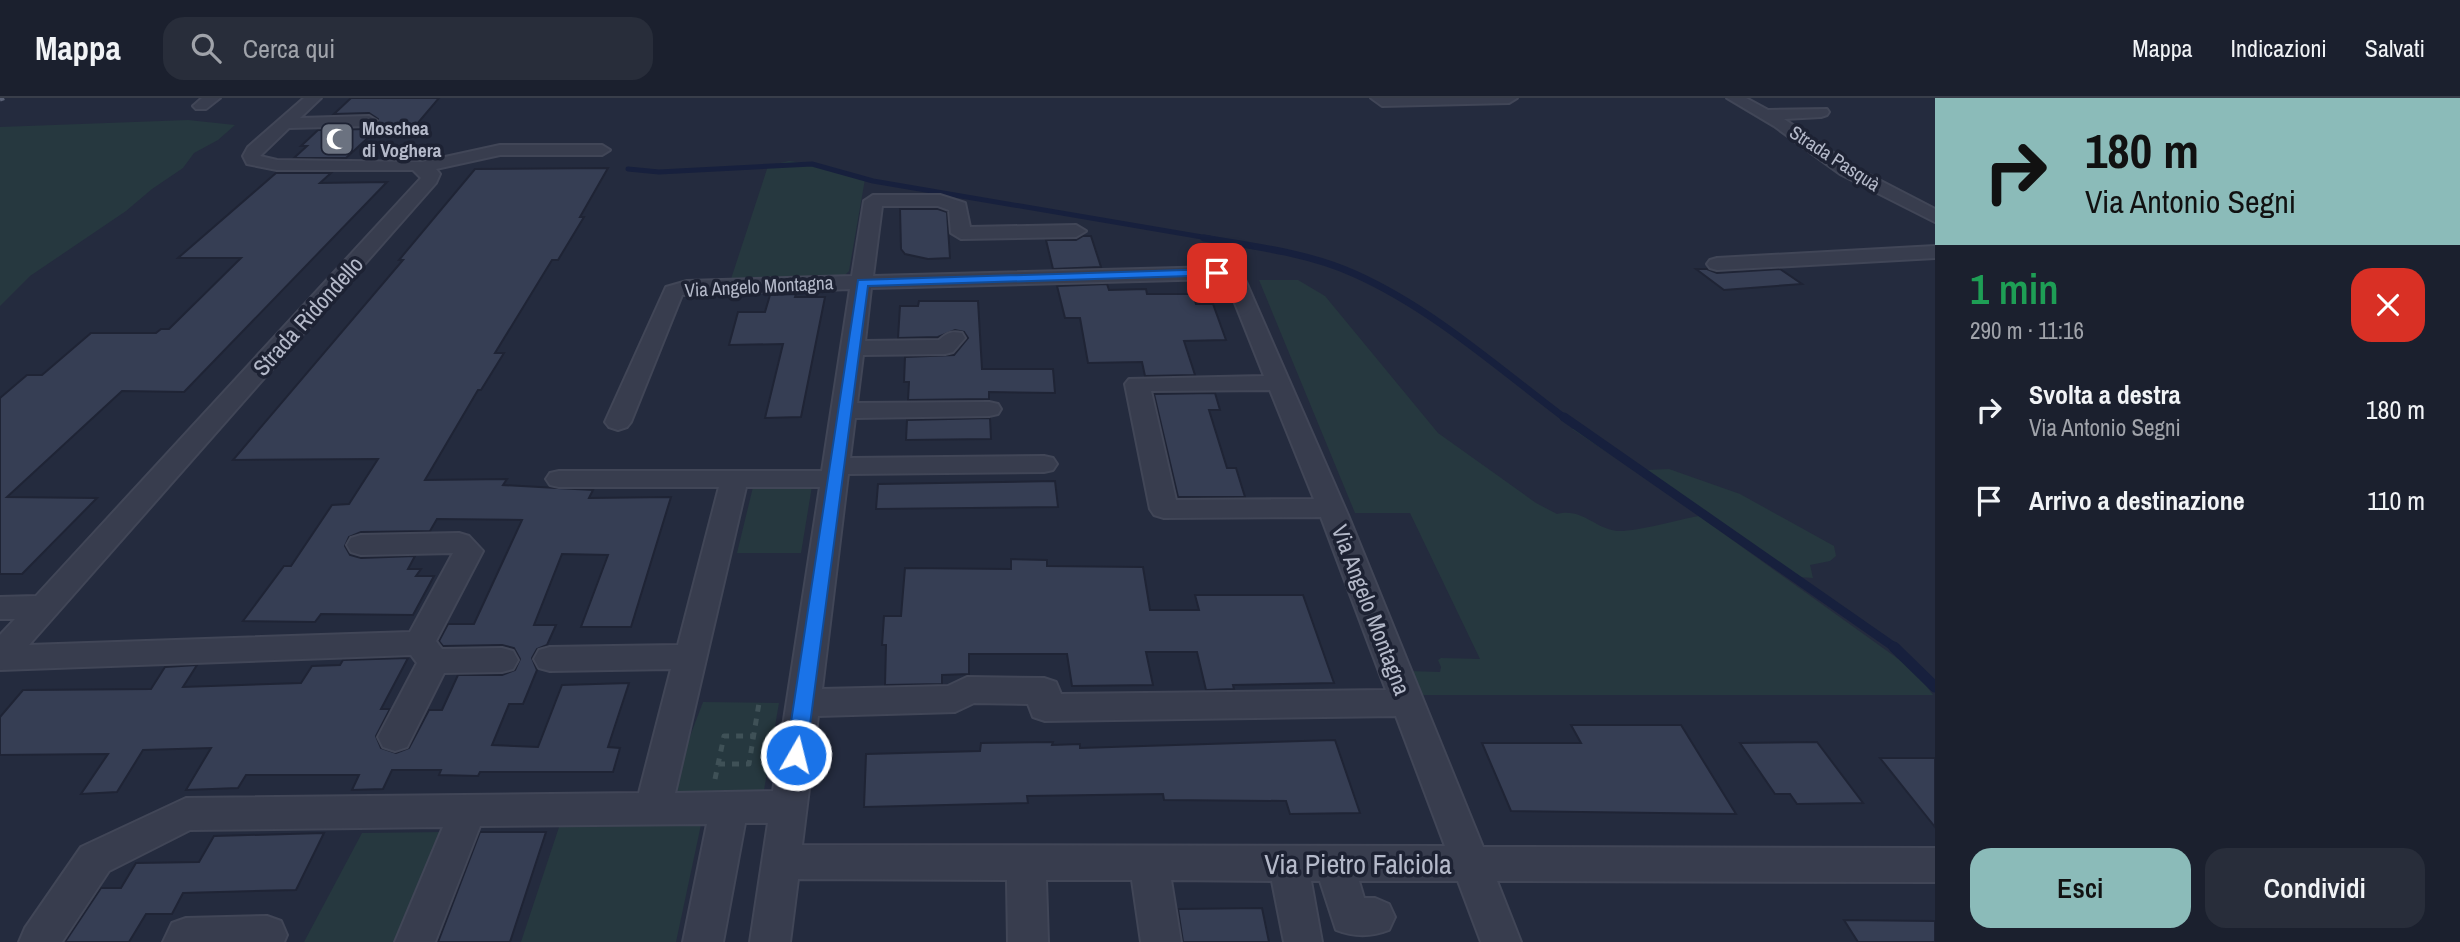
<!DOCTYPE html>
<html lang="it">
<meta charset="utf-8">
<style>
:root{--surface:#1b202e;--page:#282d3a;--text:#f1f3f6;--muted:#a0a3aa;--line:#393e4a;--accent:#8bbbb9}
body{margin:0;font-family:"Archivo Narrow",sans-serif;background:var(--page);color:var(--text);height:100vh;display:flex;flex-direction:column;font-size:26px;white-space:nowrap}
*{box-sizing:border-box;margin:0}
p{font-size:23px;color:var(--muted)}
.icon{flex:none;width:38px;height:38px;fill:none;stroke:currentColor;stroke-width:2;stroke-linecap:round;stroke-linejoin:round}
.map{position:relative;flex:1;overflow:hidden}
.details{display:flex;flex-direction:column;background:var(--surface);width:525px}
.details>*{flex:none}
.hud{background:#8bbbb9;color:#111;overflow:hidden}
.pin{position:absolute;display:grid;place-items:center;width:60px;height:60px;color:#fff;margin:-30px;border-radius:14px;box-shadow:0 4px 10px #0006}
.me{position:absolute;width:77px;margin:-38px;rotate:8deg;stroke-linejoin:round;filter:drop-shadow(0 0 5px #0008)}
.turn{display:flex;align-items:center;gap:24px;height:147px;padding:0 35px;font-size:32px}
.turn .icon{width:91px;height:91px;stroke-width:2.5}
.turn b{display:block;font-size:49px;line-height:60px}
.round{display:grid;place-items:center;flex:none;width:74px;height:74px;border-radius:21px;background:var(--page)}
.summary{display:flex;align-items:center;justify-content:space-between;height:119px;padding:0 35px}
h1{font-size:42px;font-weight:600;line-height:52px;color:#1e9e55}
.primary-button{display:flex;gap:14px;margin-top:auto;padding:14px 35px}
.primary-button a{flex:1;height:80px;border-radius:21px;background:var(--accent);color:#111;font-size:28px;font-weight:600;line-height:80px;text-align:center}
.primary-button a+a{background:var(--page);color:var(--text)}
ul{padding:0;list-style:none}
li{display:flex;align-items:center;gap:21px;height:91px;padding:0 35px}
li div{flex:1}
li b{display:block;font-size:26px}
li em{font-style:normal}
header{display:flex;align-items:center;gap:42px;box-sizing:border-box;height:98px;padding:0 35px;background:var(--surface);border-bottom:2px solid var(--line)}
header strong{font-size:33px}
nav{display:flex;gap:38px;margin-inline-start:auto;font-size:24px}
.search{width:490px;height:63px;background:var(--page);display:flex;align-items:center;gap:18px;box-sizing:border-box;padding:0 24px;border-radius:21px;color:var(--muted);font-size:26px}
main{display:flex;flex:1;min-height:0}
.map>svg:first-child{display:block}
.green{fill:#26383f}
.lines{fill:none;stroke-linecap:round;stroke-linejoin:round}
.stream-far3{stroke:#17203d;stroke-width:5}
.stream-far2{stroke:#17203d;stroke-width:7}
.stream-far1{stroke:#17203d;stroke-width:9}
.stream{stroke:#17203d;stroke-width:11}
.building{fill:#363e54;stroke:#1f2435;stroke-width:2}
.minor-casing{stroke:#414657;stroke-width:4}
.path{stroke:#3f5157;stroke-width:5;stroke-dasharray:7 7;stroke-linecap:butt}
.minor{fill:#383d4e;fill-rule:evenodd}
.rail{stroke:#5a6175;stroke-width:3.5;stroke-dasharray:4.5 4.5;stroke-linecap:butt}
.route{fill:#1a73e8;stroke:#114b97;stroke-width:2}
.labels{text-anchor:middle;stroke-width:7;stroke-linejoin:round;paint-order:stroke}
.far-poi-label{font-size:19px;font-weight:bold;fill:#b4b9c9;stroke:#1d2233;text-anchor:start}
.far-street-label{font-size:19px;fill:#b4b9c9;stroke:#1d2233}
.street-label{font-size:23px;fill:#b4b9c9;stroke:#1d2233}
.near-street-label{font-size:28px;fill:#b4b9c9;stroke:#1d2233}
</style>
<header>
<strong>Mappa</strong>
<div class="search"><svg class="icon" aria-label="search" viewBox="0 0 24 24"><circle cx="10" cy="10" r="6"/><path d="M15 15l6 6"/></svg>Cerca qui</div>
<nav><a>Mappa</a><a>Indicazioni</a><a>Salvati</a></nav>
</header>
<main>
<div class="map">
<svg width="1935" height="844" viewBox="0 0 1935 844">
<rect width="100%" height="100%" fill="#242b3e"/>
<path class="green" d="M188 22 235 27 218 42 194 55 183 70 152 91 126 113 30 178 0 208V29Z
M789 63 812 66 865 81 849 173 844 178 731 181 768 68Z
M1259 182H1298L1325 198 1438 335 1536 405 1557 416C1582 409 1596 432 1619 433 1640 433 1677 422 1699 418L1915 573 1933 597H1419L1409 573 1440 574 1441 569 1438 562 1441 560 1480 561 1410 415H1355Z
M1584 330 1646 372 1669 371 1740 396 1834 448 1836 458 1830 463 1810 467 1813 480 1799 479 1758 455 1572 331Z
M812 388 801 455H737L753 389Z
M703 604 779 605 764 692 669 694Z
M702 722 676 844H521L561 723Z
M444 734 399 844H304L362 735Z"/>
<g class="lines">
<path class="stream-far3" d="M628 71 659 74 812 66 873 83 1214 141"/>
<path class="stream-far2" d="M1204 140C1253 148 1309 155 1355 176 1433 211 1498 270 1566 321"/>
<path class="stream-far1" d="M1564 319 1897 551"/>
<path class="stream" d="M1894 549 1935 589"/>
</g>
<path class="building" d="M351 0H439L417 26H383L346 60H294L307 48H301L318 32 369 31 378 25V21L369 15 334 16Z
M608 70 580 119H584L558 162H552L495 255H504L481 292H478L425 382 507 381 503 387 593 392 589 400 671 399 631 529H581L608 457 562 456 534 527H556L547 547 537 551 532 560 537 572 523 606H509L492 647 538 649 562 587 629 585 608 649 620 650 613 674H480L478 678 439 677 441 672H392L383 691 352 692 359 677H246L238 690 186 692 211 650 143 652 117 694 81 696 108 656 0 657V619L23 592 151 591 165 569 197 567 183 589 301 585 312 568 340 567 343 562 408 560 381 611H390L376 638 381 650 396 655 409 650 429 612H442L458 577H502L515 572 520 561 514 550 502 547 443 548 439 543 448 526H474L522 422 437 421 430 433 361 434 349 439 345 448 350 457 361 460 415 458 408 471H421L416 478H434L413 517 321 516 315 524 243 523 284 468H291L332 407 349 406 378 361 233 362 403 162H399L475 71Z
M276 75H331L320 85 387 84 184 294 122 293 7 399 97 400 22 476H0V300L27 277H42L91 235H156L161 231H169L241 160H178Z
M900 111H938L947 114 950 160 928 161 905 156 901 151Z
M1083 138H1091L1101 169 1053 171 1046 142H1076Z
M1696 171H1707L1717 175 1780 171 1802 186 1724 192Z
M1107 186 1109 192 1146 191 1147 196H1193L1196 206H1213L1226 242 1184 243 1195 277 1145 278 1142 264 1088 265 1080 220H1065L1057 188Z
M796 196 795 199H825L801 319 765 320 783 246 729 247 738 214H765L770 197Z
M919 203H978L982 271H1053L1055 295 989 294V301L908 302 909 284H904L905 259 954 257 968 240 964 234 955 232 938 239 898 240 900 208H918Z
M1215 295 1220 312H1209L1227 370H1236L1245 399H1178L1154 296Z
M990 320 991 341 906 342 907 322Z
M1055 383 1058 409 876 411 878 386Z
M1011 461 1047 462V468L1143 469 1150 512H1199L1195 497H1303L1334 585 1233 587 1234 591 1206 592 1197 554H1146L1153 587 1072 588 1067 556H969V576L942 577V586L885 587 886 547H882L884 518H901L905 470 1011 471Z
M1571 627H1681L1736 716 1511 713 1482 645H1581Z
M1335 642 1360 715 1290 716 1286 703 1164 702 1163 696 1027 698 1028 705 864 709 866 656 980 653 981 645 1053 644 1052 647 1080 646V650Z
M1817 644 1863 705 1797 706 1790 696H1775L1740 645Z
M1880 660H1935V729Z
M480 734H546L510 844H438Z
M324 735 296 792 183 795 172 816H146L129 844H65L101 790H121L136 765 199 764 214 738Z
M1262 810 1269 844H1183L1178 811Z
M1844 822 1935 823V844H1858Z"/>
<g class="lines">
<defs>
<path id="minor" d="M202 0H220L206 11H196L193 8Z
M304 0H321L300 20 369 18 377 23 369 28 289 30 260 58 277 62 422 64 500 47H602L610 52 602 57H500L436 71 440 76 436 85 29 547 410 534 453 455 361 457 351 454 347 447 351 440 361 437 459 435 469 438 483 453 436 543 442 551 502 550 513 553 518 562 513 571 502 574 444 575 407 649 395 653 383 649 378 639 417 565 411 557 0 572V537L15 521H0V499L36 498 421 80 413 72H277L247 66 243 58 248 49Z
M1371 0H1517L1509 5 1382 8Z
M1727 0H1746L1768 12 1827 11 1829 14 1827 17 1821 19 1784 21 1852 68 1935 111V124L1840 76 1774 28Z
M873 97H940L965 105 970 129 1076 127 1086 133 1076 139 961 141 951 135 949 112 938 108H882L873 178 1217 169 1243 177 1348 417 1483 749 1935 750V784L1497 783 1521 844H1481L1458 783H1359L1364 800H1375L1389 806 1395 819 1389 832C1371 839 1354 839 1336 832L1320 783H1311L1322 844H1284L1272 783 1171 782 1181 844H1141L1132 782H1046L1048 844H1008L1007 782 798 781 790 844H750L768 725H745L723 844H683L707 726 480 728 435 844H395L443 729 190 732 109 773 62 844H19L25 830 81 749 186 700 639 695 671 571 550 573 539 570 534 561 539 552 550 549 678 547 719 389H559L550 387 546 381 550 375 559 373H822L850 191 682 197 631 324 627 329 618 332 609 329 605 324 666 189 687 183 852 178 864 103ZM1216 181 1227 185 1264 278 1129 281 1125 286 1150 411 1154 417 1164 420 1321 419 1386 592 1061 596 1056 584 1044 580 967 579 948 588 822 591 848 376 1044 374 1053 372 1057 366 1053 360 1044 358 850 360 855 320 989 318 998 316 1001 311 998 306 989 304 857 305 863 257 945 256 953 254 965 240 962 235C951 233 947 235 939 242L865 243 871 190ZM1270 292 1314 401 1176 402 1151 293ZM746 389H820L773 693 675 695ZM974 605 1028 606 1033 619 1045 623 1396 618 1445 748 802 747 818 618 955 614Z
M1935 148V160L1717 172 1710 170 1707 166 1710 162 1717 160Z
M267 818 281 823 287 837 284 844H163L172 825 186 820Z"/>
</defs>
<use href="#minor" class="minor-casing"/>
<path class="path" d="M718 666H749L759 605
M715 681 724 638H753"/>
<use href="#minor" class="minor"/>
<path class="rail" d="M0 2 5 0"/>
</g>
<path class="route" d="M1217 171 1223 175 1221 177 868 188 806 657 803 662 796 665 789 662 786 657 858 182Z"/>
<defs>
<symbol id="mosque-square" viewBox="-11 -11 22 22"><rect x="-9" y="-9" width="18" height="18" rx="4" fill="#6b7280" stroke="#1d2233"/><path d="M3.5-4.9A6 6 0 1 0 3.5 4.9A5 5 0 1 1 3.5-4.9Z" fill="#fff"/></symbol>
</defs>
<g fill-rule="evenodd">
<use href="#mosque-square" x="318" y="22" width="38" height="38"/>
</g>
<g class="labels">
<g class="far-poi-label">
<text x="362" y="37">Moschea<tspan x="362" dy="22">di Voghera</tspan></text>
</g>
<g class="far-street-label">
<text transform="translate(1835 60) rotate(33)" y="7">Strada Pasquà</text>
<text transform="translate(759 188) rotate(-3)" y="7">Via Angelo Montagna</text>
</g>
<g class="street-label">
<text transform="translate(308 218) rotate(-48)" y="8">Strada Ridondello</text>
<text transform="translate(1371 512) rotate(69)" y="8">Via Angelo Montagna</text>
</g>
<g class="near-street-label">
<text x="1358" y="776">Via Pietro Falciola</text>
</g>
</g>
</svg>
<div class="pin" style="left:1217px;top:175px;background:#d93025"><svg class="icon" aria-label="arrive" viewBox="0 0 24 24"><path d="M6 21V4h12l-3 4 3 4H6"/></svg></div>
<svg class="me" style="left:796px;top:657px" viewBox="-20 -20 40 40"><circle r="17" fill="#1a73e8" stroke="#fff" stroke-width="3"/><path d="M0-11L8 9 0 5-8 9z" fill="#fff"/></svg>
</div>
<section class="details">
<div class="hud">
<div class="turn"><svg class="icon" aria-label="right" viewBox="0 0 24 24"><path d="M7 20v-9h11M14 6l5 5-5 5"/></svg><div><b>180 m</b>Via Antonio Segni</div></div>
</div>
<div class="summary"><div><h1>1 min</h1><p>290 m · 11:16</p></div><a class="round" style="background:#d93025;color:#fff"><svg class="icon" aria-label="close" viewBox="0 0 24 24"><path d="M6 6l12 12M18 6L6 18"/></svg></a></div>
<ul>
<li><svg class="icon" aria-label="right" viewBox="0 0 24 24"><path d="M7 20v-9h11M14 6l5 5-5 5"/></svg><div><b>Svolta a destra</b><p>Via Antonio Segni</p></div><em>180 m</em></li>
<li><svg class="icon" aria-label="arrive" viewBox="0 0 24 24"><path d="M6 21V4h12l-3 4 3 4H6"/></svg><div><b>Arrivo a destinazione</b></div><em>110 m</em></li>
</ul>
<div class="primary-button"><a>Esci</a><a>Condividi</a></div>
</section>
</main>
